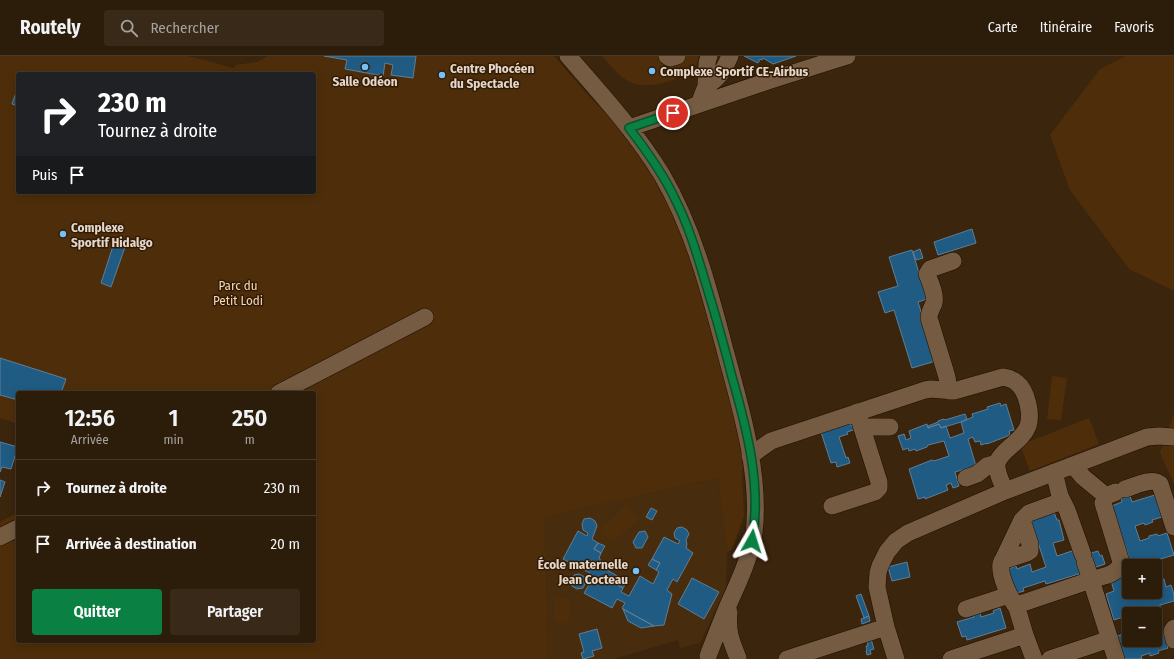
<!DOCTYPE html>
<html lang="fr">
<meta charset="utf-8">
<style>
:root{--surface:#2c1c0a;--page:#382918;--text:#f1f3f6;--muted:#a6a19c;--line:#483a2b;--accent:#0b8043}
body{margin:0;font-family:"Fira Sans Condensed",sans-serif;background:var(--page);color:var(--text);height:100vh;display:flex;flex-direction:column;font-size:15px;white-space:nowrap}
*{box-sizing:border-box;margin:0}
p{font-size:13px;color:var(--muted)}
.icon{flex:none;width:22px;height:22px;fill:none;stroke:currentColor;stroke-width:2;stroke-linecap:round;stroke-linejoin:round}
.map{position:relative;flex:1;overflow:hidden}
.drawer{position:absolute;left:16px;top:335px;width:300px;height:252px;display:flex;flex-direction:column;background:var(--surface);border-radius:4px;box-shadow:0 2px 10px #0003,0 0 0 1px var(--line)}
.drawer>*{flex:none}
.top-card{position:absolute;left:16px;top:16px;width:300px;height:122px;border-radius:4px;box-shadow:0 2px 10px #0003,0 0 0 1px var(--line);background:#202124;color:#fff;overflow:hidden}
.tools{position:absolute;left:1122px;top:503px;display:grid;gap:8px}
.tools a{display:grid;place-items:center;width:40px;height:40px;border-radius:4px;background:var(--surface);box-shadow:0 2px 10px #0003,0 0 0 1px var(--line);font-size:20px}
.pin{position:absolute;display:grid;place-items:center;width:34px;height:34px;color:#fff;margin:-17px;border:2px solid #fff;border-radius:50%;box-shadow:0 1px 4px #0007}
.me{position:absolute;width:44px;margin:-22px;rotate:6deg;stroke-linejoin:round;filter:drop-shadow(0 0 3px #0008)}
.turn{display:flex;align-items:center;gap:14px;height:84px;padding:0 16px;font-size:18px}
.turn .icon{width:52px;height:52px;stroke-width:2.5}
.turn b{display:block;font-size:28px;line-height:34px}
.then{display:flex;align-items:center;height:38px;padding:0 16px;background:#0003;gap:8px;font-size:15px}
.eta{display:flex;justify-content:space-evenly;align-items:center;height:68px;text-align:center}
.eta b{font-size:24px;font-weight:600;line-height:28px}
.cta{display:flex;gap:8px;margin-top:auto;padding:8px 16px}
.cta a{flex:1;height:46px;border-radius:4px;background:var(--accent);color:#fff;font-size:16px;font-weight:600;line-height:46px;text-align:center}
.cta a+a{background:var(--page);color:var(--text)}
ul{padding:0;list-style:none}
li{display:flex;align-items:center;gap:12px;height:56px;padding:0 16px;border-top:1px solid var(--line)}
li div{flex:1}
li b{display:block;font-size:15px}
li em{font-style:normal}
header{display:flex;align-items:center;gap:24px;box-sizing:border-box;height:56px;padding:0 20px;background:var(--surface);border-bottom:1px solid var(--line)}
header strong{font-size:19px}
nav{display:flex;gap:22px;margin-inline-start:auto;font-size:14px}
.search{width:280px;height:36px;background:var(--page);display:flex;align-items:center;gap:10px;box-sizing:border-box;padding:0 14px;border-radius:4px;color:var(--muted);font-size:15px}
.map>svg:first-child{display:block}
.built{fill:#482c0e}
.green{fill:#4e2e0a;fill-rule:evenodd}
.building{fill:#1f5b83;stroke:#607e95}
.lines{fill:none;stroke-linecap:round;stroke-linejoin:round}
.minor-casing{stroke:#210d00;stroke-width:18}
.minor{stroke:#745b42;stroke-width:17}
.route-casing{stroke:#07532c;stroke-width:10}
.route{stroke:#0b8043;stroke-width:7}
.poi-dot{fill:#75c0f6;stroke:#301b04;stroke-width:1.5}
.labels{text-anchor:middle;stroke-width:3;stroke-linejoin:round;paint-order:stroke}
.poi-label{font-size:13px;font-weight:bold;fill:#e5d6c9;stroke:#301b04;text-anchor:start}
.park-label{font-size:13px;fill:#f6d4b5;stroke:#301b04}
</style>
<header>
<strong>Routely</strong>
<div class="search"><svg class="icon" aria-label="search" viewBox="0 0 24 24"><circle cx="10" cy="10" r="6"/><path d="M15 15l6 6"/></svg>Rechercher</div>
<nav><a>Carte</a><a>Itinéraire</a><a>Favoris</a></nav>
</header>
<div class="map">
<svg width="1174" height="603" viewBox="0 0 1174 603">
<rect width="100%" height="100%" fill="#3b250d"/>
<path class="built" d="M718 422 727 497 726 532 700 587 680 592 678 584 614 603H548L545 461Z"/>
<path class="green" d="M0 0H188L234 12 235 9 257 6 268 0H554L587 38 618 70 651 115 678 166 701 231 737 361 746 413 742 414 744 460 732 493 727 497 718 422 545 461 548 603H0V466L18 456V585H314V337H18V368L0 362ZM18 18H314V136H18Z
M602 0H699C698 3 697 6 696 9 684 24 650 34 632 27 620 22 611 10 602 0Z
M1126 0H1174V235L1129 213 1070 134 1050 79 1100 13Z
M1052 320 1067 322 1061 364 1047 363Z
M1174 357V428L1160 397Z
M1089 362 1099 388 1030 415 1020 389Z
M626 449 639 463 612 488 599 474Z
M555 542H569V567L555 566Z"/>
<path class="building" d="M324 0H416L413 22 391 19 393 9 385 7 383 20 345 13 347 4Z
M744 0H796L773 8 763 2 762 4 760 3 758 7Z
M18 31V50L12 48Z
M972 173 976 187 938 199 934 186Z
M114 187 125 191 111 231 101 227Z
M920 193 923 202 916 204 913 196Z
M912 194 927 243 918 246 936 305 912 312 894 254 885 257 878 236 898 230 889 201Z
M0 302 66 323 61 337H18V344L0 339Z
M1000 347 1001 350 1006 348 1014 374 1009 375 1010 379 987 388V387L981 389 980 385 975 386 973 381 968 383 976 410 955 416 959 430 953 432 951 427 946 429 948 434 925 443V441L918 443 909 413 932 404 934 405 949 400 944 385 928 389 927 391 916 395 915 393 909 395 908 392 903 394 898 380 904 378 906 384 911 382 909 375 927 368 928 372 939 368 941 372 946 370 950 382 964 377 961 366 973 361 972 358 988 353 987 351Z
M965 358 967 363 961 366 941 372 939 368 928 372V370L938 366V365L944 363 945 364Z
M848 367 856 373 847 376 848 378 839 381 846 402 848 401 850 407 837 411 836 406 831 407 821 376Z
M0 386 18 391 11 413 2 411 0 416Z
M0 424 5 426 0 441Z
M1129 437 1132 446 1155 439 1162 461 1152 464 1153 466 1145 469 1144 467 1135 470 1140 485 1149 482V480L1157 478 1158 480 1167 477 1174 499 1147 507 1148 510H1129V513L1126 503 1129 501 1116 463 1109 451 1122 446 1121 442Z
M651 452 657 455 652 464 646 461Z
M1053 454 1057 464H1059L1064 484 1053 487 1057 500 1075 494 1082 517 1046 528 1045 525 1023 532 1024 535 1013 538 1008 513 1016 510 1017 513 1030 508 1032 516 1046 511 1030 462Z
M590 462 595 465 597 470 592 483 598 487 594 493 601 497 599 502 602 506 600 510 619 521 616 528 623 532 621 536 629 540 640 520 653 528 659 516 656 514 660 507 652 503 664 481 678 488 680 485 675 482 674 477 677 472 682 471 687 474 689 478 686 484 687 488 686 492 693 497 677 526 673 523 667 534 672 538 664 569 654 570 623 553 622 552 625 547 617 543 612 552 584 537 589 529 586 526 583 532 577 533 572 530 570 526 574 519 579 518 585 521 589 519 590 517 563 503 578 475 587 480 588 477 583 474 582 468 584 463Z
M645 475 648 481 642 492H636L633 486 639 476Z
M598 487 605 490 601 497 594 493Z
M1098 495 1100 500 1102 499 1105 508 1093 512 1088 498Z
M652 503 660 507 656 514 648 509Z
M907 506 910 521 892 525 888 511Z
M1123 517 1129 536H1155V525L1164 523 1166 531 1171 529 1174 538V545L1160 549V552L1147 556 1145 550 1134 554 1135 557 1129 558 1127 560 1129 565V584H1155V572L1161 570 1168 592 1158 595 1159 597 1150 600V597L1141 600 1142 603H1125L1122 594 1114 581 1127 577 1123 561 1114 564 1106 538 1114 535 1110 521Z
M619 521 627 525 623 532 616 528Z
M692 522 719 536 704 563 678 548Z
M861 538 869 560 864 562 856 540Z
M1000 552 1006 572 967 584 966 580 962 581 957 566 974 561 972 555 979 553 981 561 994 557 993 555Z
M623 553 654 570 641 572 628 565Z
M869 560 870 565 862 568 861 563Z
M597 573 602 592 592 595 594 600 583 603 581 597 584 596 579 578Z
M871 583 874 593 870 594 871 598 867 599 866 595 867 594 866 590H868L867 585Z"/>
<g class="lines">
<defs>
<path id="minor" d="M568 0C601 38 636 76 662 119 694 174 710 237 726 298 741 353 761 420 754 477 750 501 740 523 730 545 722 563 715 582 708 600
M667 0 670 2 677 0
M706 30C720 22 723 15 730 0
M699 48 706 30 707 7 709 0
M629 72 771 24 847 0
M949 335 947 321 929 262C929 256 932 252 934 247 936 238 930 226 927 218L930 213 953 205
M279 337 425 261
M862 371H890
M750 400 771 385 925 334 931 333 954 335 1003 321C1009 322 1013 323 1017 327 1027 335 1032 358 1028 370 1022 386 999 395 997 408 996 416 1002 427 1005 435
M1073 409 1083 421 1106 440
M1054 416 1060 440 1067 454 1083 499
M966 422 977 418 987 410 997 407
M1125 433C1135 430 1152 421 1160 428L1174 471
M832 450 875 436 879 432V426L857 356
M0 481 18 472
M1002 505 1027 497 1030 495V488L1022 464
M1085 506 1091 524C1102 520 1119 519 1121 506L1103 447 1106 440 1116 436
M1017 552C1010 542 999 520 1001 508L1022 464 1029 457 1062 445
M966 553 1009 539
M729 556C727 575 731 585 738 602
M1174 572 1172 575 1174 584
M1025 579 1034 603
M787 603 886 571
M896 603 886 571 877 531 878 517 880 510 887 496 896 485 908 477 1005 435 1147 381 1159 380 1174 381
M951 603 1025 579 1017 552 1020 548 1091 524 1116 603
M1050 603 1110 583"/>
</defs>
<use href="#minor" class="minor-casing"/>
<use href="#minor" class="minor"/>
</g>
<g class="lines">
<defs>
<path id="route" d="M673 57 629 72C646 94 663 117 675 143 692 176 701 213 712 248 719 272 726 297 732 321 747 373 762 431 752 485"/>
</defs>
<use href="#route" class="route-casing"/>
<use href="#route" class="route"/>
</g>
<g class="poi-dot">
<circle cx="365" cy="11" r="4"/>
<circle cx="652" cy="15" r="4"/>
<circle cx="442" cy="19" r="4"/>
<circle cx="63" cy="178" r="4"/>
<circle cx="636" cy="515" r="4"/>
</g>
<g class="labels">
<g class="poi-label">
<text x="450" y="17">Centre Phocéen<tspan x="450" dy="15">du Spectacle</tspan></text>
<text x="660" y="20">Complexe Sportif CE-Airbus</text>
<text x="365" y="30" text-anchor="middle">Salle Odéon</text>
<text x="71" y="176">Complexe<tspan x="71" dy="15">Sportif Hidalgo</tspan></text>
<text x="628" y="513" text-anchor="end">École maternelle<tspan x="628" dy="15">Jean Cocteau</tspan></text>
</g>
<g class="park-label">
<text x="238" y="234">Parc du<tspan x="238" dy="15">Petit Lodi</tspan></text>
</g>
</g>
</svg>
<div class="tools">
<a>+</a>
<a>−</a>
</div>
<div class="pin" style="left:673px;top:57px;background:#d93025"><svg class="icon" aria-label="arrive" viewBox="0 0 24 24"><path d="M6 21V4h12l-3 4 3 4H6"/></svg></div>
<svg class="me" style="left:752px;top:485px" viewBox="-20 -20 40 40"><path d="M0-17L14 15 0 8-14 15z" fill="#0b8043" stroke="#fff" stroke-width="4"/></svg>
<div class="top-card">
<div class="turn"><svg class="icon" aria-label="right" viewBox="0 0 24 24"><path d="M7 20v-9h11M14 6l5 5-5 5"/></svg><div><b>230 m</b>Tournez à droite</div></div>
<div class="then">Puis<svg class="icon" aria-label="arrive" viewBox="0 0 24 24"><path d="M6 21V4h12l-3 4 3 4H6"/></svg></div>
</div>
<section class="drawer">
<div class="eta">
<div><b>12:56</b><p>Arrivée</p></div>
<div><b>1</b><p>min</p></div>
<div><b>250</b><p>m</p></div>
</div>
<ul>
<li><svg class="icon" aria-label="right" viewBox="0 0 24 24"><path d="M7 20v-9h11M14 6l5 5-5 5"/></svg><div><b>Tournez à droite</b></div><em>230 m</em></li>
<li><svg class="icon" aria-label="arrive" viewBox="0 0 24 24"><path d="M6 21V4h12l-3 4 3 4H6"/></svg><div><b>Arrivée à destination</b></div><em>20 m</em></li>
</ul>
<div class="cta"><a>Quitter</a><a>Partager</a></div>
</section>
</div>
